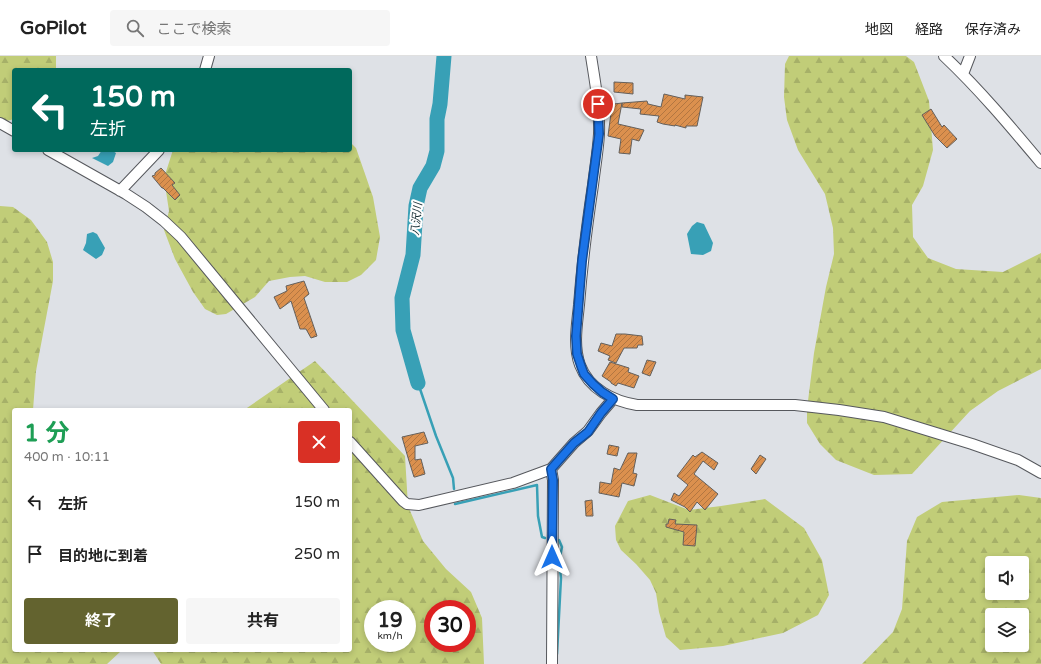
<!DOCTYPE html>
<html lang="ja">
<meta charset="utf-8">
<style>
:root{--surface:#fff;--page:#f6f6f6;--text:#222;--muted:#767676;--line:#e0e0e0;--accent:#63632f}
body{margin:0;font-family:"Varela Round","Noto Sans JP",sans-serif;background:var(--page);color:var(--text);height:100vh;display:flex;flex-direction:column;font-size:15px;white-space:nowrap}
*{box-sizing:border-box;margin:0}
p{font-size:13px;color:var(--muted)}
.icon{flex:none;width:22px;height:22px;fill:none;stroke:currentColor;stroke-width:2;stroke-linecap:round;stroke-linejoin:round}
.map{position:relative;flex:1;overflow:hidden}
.panel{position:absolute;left:12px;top:352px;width:340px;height:244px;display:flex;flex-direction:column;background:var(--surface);border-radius:4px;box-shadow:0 2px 6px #0003}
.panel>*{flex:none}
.guide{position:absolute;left:12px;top:12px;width:340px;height:84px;border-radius:4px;box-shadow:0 2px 6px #0003;background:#00695c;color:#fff;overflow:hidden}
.controls{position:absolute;left:985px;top:500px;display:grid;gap:8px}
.controls a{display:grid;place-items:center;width:44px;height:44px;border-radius:4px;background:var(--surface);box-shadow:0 2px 6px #0003;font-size:20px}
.speed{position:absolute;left:364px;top:544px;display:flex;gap:8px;font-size:20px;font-weight:700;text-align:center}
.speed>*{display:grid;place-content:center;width:52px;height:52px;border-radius:50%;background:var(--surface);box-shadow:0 2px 6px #0003;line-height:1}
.speed small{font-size:10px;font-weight:400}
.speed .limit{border:6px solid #d22;background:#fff;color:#111}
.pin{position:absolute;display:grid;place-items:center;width:34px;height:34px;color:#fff;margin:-17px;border:2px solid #fff;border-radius:50%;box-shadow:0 1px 4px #0007}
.me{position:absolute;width:44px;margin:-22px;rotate:0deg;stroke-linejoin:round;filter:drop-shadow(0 0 3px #0008)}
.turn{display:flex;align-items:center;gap:14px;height:84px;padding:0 12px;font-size:18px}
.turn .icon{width:52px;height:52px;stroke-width:2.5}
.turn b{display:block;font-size:28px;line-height:34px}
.round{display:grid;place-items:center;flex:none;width:42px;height:42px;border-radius:4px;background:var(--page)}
.head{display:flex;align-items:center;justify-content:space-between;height:68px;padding:0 12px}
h1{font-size:24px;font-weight:700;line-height:30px;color:#1e9e55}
.action{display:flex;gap:8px;margin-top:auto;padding:8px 12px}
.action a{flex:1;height:46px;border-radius:4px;background:var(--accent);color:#fff;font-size:16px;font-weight:700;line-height:46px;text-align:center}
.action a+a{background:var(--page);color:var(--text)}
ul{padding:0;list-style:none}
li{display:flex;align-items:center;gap:12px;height:52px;padding:0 12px}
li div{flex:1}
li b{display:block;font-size:15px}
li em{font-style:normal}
header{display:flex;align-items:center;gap:24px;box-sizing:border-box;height:56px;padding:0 20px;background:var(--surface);border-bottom:1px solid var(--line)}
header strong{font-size:19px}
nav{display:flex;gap:22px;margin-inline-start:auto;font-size:14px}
.search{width:280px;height:36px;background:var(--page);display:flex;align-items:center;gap:10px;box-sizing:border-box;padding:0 14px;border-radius:4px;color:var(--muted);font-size:15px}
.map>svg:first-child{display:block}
.forest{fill:url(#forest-firs);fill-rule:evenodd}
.water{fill:#38a0b6}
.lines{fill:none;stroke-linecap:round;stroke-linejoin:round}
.stream{stroke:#38a0b6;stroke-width:2.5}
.river{stroke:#38a0b6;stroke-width:15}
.building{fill:url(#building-hatch);stroke:#64605c}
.minor-casing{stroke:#56585d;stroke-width:12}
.minor{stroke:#fff;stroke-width:10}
.route-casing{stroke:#114b97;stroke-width:10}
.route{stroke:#1a73e8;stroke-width:7}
.labels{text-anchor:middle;stroke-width:4;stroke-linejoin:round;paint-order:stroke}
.water-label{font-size:11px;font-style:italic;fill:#182f35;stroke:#fff}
</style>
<header>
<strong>GoPilot</strong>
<div class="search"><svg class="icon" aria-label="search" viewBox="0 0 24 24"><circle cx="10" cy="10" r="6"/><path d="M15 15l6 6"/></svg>ここで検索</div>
<nav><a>地図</a><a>経路</a><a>保存済み</a></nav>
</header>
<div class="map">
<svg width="1041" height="608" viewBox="0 0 1041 608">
<defs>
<pattern id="forest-firs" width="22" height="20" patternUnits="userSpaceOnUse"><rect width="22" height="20" fill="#c1cd78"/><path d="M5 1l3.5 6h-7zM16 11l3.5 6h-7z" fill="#a6b068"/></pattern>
<pattern id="building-hatch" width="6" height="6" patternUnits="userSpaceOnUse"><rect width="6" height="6" fill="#db904e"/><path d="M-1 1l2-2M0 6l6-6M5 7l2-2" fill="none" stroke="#b27641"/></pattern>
</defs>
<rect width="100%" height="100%" fill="#dee1e6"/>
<path class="forest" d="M0 0H56V12L55 14H14V63L0 67Z
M789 0H906L914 6 929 45 933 94 923 130 912 149 913 181 928 202 956 213 1003 216 1041 197V313L998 335 970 355 912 418 874 419 836 404 820 388 807 367V353L814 297 826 231 834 198 833 172 825 138 798 94 787 64 784 41 785 8Z
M350 86 356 92 373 141 380 181 376 204 361 219 347 226H325L305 220 290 221 269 225 255 241 226 258 217 259 205 253 193 236 175 203 164 174 169 155 164 122 172 97 174 94H350Z
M0 150 13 151 31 164 47 186 53 206V225L36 315 33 354H14V594H124L120 596 107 608H0Z
M315 305 405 400 408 450 423 485 446 513 471 536 482 562 484 608H161L152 594H350V354H244ZM373 553H407V587H373ZM433 553H467V587H433Z
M650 439 689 454 721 450 765 443 804 472 822 504 829 539 818 559 783 577 723 590 680 594 666 581 659 556 656 537 650 524 636 508 621 494 616 484 615 470 628 445Z
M1019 439 1041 442V608H862L893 576 902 553 907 485 917 461 942 446ZM992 507H1022V537H992ZM992 559H1022V589H992Z"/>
<path class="water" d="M102 94H111L116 97 113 106 108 110 92 102 98 100Z
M697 166 704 168 713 187 711 195 703 199 691 198 687 178 692 170Z
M93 176 97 178 105 192 102 199 96 203 83 194 86 187 87 178Z"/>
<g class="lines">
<path class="stream" d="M418 327 436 380 453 422 454 433
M455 448 537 429 538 460 542 481 545 482
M557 598 561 522 559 506 562 491 559 484"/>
<path class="river" d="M418 327 403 274 402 242 413 199 416 150 420 132 433 110 437 95V63L440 48 444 0"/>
</g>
<path class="building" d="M614 26 633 27V38L614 36Z
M664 38 685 43V39L703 41 697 70H686V72L675 69V70L663 68 657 66 659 60 640 58 641 53 622 51V47L647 45 648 48 661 51Z
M622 47 618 68 644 74 639 85 632 83 630 98 619 97 621 83 608 80 611 57 607 56 606 49Z
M931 53 942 71 944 69 957 83 947 92 935 80 922 59Z
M161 112 175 127 172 129 180 139 175 144 163 132H162L152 120 155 119V117Z
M304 225 309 238 304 242 317 280 311 282 306 273H300L291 245 280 253 274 241 287 235 286 230Z
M616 278H625L642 280 643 289H638L637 292H624L616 307 608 304 610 300 598 295 601 287 612 290Z
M647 304 656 306 650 320 642 317Z
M610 306 629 312 628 316 639 320 634 332 618 327 616 330 611 327V326L602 320Z
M424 376 428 387 415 390V404L421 403 425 418 415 421H414L409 405 402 381Z
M609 389 619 391 617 400 607 398Z
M702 396 718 407 714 414 703 405 694 418 718 438 705 454 697 446 690 456 685 451 671 444 674 437 679 440 688 429 677 420 693 399 695 401Z
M628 397H637L633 417 637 418 634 430 622 427 619 441 599 437 600 426 611 428 614 412 620 414Z
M760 399 766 403 756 418 751 413Z
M592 444 593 460H586L585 445Z
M669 463 676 464 675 468 697 469 695 490 683 489 684 476 666 471V468H668Z"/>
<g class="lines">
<defs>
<path id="minor" d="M591 0C595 26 600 52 599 78 598 95 595 112 593 129 587 169 582 209 579 249 577 269 573 290 580 309 589 333 613 345 637 349H795L839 354 884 361 972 388 1018 404 1041 417
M944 0C979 33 1010 70 1041 107
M205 14 209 0
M963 18 970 0
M0 67 14 75
M48 94 126 138 146 151 164 165 181 181 324 354
M120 135 159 94
M350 386 403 445 407 448 419 449 513 427 551 413 574 387 588 375 601 357 613 343
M551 413 553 424 552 608"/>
</defs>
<use href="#minor" class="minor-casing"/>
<use href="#minor" class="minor"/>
</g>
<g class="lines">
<defs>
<path id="route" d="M552 501 553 424 551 413 574 387 588 376 601 357 613 343 602 336 593 328 584 318 581 310 577 298 576 280 582 205 599 78 598 48"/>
</defs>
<use href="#route" class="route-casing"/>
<use href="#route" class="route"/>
</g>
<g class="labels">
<g class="water-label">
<text transform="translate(416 163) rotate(-84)" y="4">八沢川</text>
</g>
</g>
</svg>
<div class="controls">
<a><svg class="icon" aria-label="sound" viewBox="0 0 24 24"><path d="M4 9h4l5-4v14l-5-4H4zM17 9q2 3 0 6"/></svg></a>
<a><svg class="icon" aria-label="layers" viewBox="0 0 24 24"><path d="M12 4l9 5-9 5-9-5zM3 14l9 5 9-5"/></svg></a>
</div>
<div class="speed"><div>19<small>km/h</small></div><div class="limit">30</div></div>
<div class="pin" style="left:598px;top:48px;background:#d93025"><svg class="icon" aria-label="arrive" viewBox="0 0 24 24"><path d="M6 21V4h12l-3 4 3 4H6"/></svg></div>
<svg class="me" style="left:552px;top:501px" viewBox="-20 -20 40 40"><path d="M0-17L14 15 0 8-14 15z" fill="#1a73e8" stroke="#fff" stroke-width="4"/></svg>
<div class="guide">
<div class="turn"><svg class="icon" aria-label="left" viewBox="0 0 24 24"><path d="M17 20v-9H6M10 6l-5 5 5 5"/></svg><div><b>150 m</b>左折</div></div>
</div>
<section class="panel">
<div class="head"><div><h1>1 分</h1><p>400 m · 10:11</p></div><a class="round" style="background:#d93025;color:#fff"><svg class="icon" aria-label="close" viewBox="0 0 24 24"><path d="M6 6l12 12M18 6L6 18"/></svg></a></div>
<ul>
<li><svg class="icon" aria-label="left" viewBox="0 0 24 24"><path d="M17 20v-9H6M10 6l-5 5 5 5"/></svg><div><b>左折</b></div><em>150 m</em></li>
<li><svg class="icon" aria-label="arrive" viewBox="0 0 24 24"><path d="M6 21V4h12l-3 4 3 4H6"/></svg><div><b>目的地に到着</b></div><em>250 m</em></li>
</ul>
<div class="action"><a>終了</a><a>共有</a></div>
</section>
</div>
